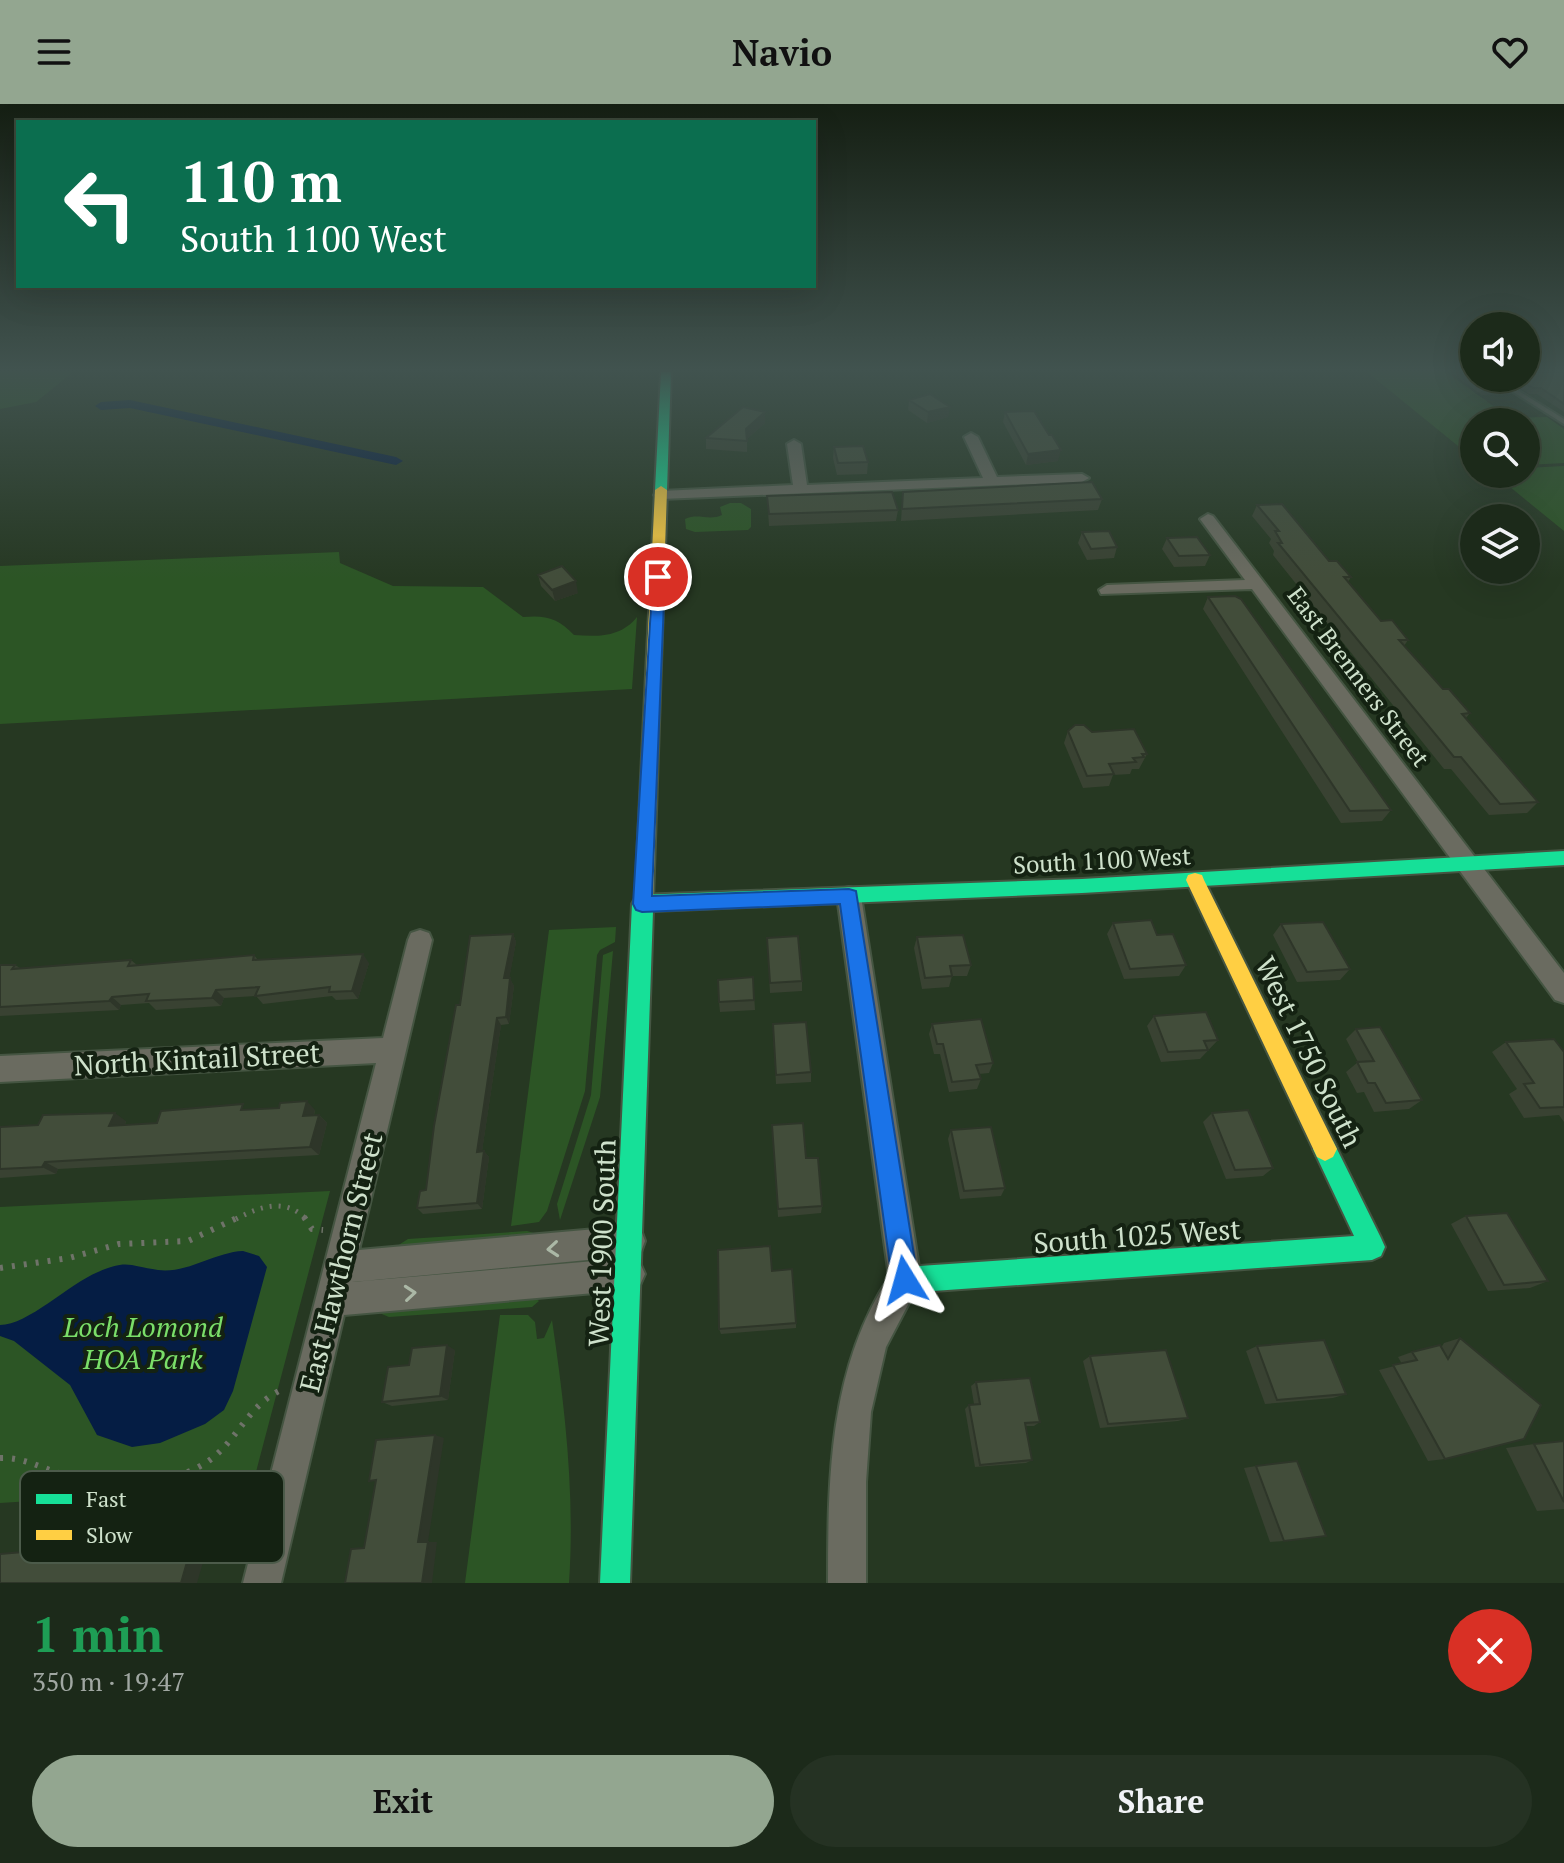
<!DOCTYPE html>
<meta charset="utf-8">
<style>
:root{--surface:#1c2a1a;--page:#253223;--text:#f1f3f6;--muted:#a0a7a2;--line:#3a4639;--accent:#93a690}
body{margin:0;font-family:"PT Serif",serif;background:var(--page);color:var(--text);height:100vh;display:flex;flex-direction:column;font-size:30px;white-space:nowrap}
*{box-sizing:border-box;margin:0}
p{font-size:26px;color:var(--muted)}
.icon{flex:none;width:44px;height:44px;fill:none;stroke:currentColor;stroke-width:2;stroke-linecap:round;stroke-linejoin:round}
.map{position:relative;height:1479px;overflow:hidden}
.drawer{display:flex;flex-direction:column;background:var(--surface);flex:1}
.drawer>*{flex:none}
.top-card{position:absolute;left:16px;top:16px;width:800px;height:168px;border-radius:0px;box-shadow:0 8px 32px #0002,0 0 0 2px var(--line);background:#0b6e4f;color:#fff;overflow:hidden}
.controls{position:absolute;left:1460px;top:208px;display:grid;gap:16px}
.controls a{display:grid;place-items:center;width:80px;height:80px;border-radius:50%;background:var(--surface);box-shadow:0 8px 32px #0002,0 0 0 2px var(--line);font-size:40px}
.pin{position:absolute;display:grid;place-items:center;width:68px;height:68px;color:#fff;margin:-34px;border:4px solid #fff;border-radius:50%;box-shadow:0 2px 8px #0007}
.me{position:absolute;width:88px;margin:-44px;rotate:352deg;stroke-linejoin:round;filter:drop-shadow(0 0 6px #0008)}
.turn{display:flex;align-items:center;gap:28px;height:168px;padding:0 32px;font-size:36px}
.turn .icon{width:104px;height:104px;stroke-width:2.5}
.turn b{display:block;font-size:56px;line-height:68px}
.round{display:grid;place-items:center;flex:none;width:84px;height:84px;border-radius:42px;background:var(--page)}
.head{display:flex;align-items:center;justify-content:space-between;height:136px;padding:0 32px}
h1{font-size:48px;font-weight:700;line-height:60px;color:#1e9e55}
.primary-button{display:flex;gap:16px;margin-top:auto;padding:16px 32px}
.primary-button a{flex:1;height:92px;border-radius:48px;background:var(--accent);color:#111;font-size:32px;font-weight:700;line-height:92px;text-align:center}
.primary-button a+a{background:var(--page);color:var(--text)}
header{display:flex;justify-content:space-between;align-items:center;height:104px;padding:0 32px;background:var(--accent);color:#111;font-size:36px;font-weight:700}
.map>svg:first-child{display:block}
.green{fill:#2c5525}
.water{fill:#051d44}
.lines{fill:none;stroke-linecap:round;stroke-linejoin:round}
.canal{fill:#051d44;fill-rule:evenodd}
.lane-casing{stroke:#455542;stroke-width:4}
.street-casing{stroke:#455542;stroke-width:4}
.fast-casing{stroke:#455542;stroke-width:4}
.slow-casing{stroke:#455542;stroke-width:4}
.path-far1{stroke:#6f7369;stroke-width:5;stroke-dasharray:2 7;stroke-linecap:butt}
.path{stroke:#6f7369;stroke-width:6;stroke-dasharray:3 9;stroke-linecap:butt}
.lane{fill:#6a6b60;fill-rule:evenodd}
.street{fill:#6a6b60;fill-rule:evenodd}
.fast{fill:#16e098;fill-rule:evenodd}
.slow{fill:#ffcf43;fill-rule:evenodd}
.wall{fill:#394232}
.shaded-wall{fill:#2e3629}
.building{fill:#424d3a;stroke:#2e3629;stroke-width:2}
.oneway{stroke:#abb8a6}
.route{fill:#1a73e8;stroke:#114b97;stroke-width:2}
.labels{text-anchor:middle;stroke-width:8;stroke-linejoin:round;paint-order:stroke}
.street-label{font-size:24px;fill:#cee1cb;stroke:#142212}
.near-street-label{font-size:28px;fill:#cee1cb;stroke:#142212}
.near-park-label{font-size:28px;font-style:italic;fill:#7ade69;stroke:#142212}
.key{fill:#142212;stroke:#4c5b4a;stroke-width:2}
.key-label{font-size:22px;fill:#cee1cb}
</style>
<header><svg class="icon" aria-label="menu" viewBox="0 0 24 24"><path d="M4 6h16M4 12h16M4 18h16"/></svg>Navio<svg class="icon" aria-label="heart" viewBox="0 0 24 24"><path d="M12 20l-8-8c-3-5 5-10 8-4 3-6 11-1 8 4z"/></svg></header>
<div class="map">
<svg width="1564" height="1479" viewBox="0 0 1564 1479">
<rect width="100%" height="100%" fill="#263822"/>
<path class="green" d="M0 268H73L36 298 0 305Z
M1367 268H1446L1510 314 1547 313 1564 325V359L1526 361V318H1474V355Z
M1564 362V427L1494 370H1526V364Z
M730 399H741L751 405V423L748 426 695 428 686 425 685 415C698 409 709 417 722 411L720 403Z
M339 448 340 459 393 482 483 483 523 513C546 511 558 514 574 531 599 533 621 533 637 513L632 585 0 620V462Z
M616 823 615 838 600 846 597 851 585 987 547 1107 539 1118 511 1122 549 826Z
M613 847 600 993 560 1116 557 1100 591 991 603 851Z
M330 1087 252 1383 0 1399V1103Z
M527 1127 544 1132 394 1144 408 1135Z
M535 1194 539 1197 532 1203 389 1213 377 1208Z
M500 1211H528L535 1218 537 1235 544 1234 552 1216C565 1304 575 1390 569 1479H465Z"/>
<path class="water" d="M243 1147 259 1152 267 1163 233 1287 224 1306 205 1320 160 1339 132 1343 97 1331 70 1281 14 1237 0 1232V1221C28 1221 69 1180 98 1168 127 1155 130 1162 158 1166 187 1170 215 1148 243 1147Z"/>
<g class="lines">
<path class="canal" d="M130 296 396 353 403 357 396 361 130 304 101 306 95 302 101 298Z"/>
<defs>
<path id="lane" d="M1491 274H1498L1564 315V320Z"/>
<path id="street" d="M971 329 978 333 997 373 1082 370 1089 374 1082 378 661 395 654 391 661 387 793 381 787 340 794 336 801 340 807 381 983 374 964 333Z
M1208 410 1213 412 1564 869V899L1555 896 1252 485 1101 490 1099 486 1107 481 1245 476 1200 415Z
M849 783 857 785 861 792 921 1176 886 1243 871 1308 866 1378V1479H828C828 1373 829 1265 889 1173L837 792 841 785Z
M420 826 429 829 432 836 359 1146 630 1122 641 1126 645 1137 641 1148 630 1152 352 1178 629 1154 640 1159 645 1170 640 1181 629 1186 344 1211 281 1479H243L376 959 0 978V952L383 934 408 836 411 829Z"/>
<path id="fast" d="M661 268H671L667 386 661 390 655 386Z
M1564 747V761L1082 789 653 807 630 1479H600L632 800 637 791 1082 775Z
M1325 1033 1333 1037 1381 1134 1385 1143 1381 1152 1372 1156 905 1189 896 1185 892 1176 896 1167 905 1163 1354 1132 1313 1045 1317 1037Z"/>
<path id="slow" d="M661 382 667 386 653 796 651 801H637L635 796 655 386Z
M1195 769 1202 771 1204 776 1333 1037 1337 1045 1333 1053 1325 1057 1317 1053 1186 776 1188 771Z"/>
</defs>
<use href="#lane" class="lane-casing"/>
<use href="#street" class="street-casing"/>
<use href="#fast" class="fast-casing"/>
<use href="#slow" class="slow-casing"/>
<path class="path-far1" d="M236 1115C259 1103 285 1093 306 1115"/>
<path class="path" d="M304 1113 312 1125 323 1126
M0 1164 69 1154 119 1140 188 1137 239 1113
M0 1354C22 1353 39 1363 59 1369 104 1382 161 1385 202 1361 235 1343 246 1302 281 1286"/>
<use href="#lane" class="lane"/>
<use href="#street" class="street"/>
<use href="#fast" class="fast"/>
<use href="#slow" class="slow"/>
</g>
<path class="wall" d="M1450 268H1474L1515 285 1511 290 1482 291Z
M1564 268V308L1537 290H1529L1504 274H1526Z
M909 296 948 313 927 319 908 306Z
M765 308V319L747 335V348L706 345V334Z
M1005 308 1049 331 1058 357 1026 361 1003 318Z
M834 343 868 358 867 370 837 371 833 354Z
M903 388 1102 395 1098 406 901 417Z
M767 392 898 406 896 417 769 422Z
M1257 401 1329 457 1351 473 1348 478 1381 517 1408 536 1404 542 1443 585 1470 609 1466 614 1538 698 1527 709 1489 711 1451 665H1444L1273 451 1274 447 1269 439 1271 435 1252 412Z
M1082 428 1117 443 1114 454 1087 456 1078 439Z
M1167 434 1210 451 1205 462 1174 463 1162 445Z
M538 471 578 489 555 497 541 482Z
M1208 493 1391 706 1382 717 1341 719 1203 505Z
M1068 627 1092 628 1147 650 1139 665H1132L1130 670 1113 671 1109 682 1083 684 1064 639Z
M1113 819 1157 831 1186 861 1179 872 1124 875 1107 830Z
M1281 820 1350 865 1340 876 1297 878 1273 831Z
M513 830 516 838 509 874 514 882 509 920 501 921 482 1047H484L489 1053 482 1105 423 1110 417 1104 426 1086 460 901Z
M917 833 971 861 967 872H952L949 883 922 885 914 844Z
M767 834 802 877V887L770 889Z
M254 851 258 856 369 859 358 895 336 896 332 892 263 900 256 892 224 894 221 902 156 906 149 899 121 901 119 906 0 912V861H15L20 864 131 856 137 861Z
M753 873 755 906 720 908 719 898Z
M1154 912 1218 936 1200 955 1161 958 1147 922Z
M932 920 993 959 989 969 979 970 981 975 977 985 949 988 940 950H934L929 930Z
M1356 925 1422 996 1409 1005 1374 1008 1364 988 1357 989 1346 968 1358 958 1346 935Z
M773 930 811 968V978L776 980Z
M1506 938 1564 948V1018L1559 1011 1524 1014 1509 990 1517 985 1492 948Z
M250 1006H315L314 1012 319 1011 327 1019 319 1051 58 1065 56 1070 0 1074V1023L126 1017 125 1021 157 1019Z
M1212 1009 1273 1064 1263 1072 1226 1075 1203 1018Z
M772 1021 806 1054 822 1102 821 1109 778 1113Z
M951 1026 1005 1084 1001 1092 960 1095 948 1035Z
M1466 1112 1548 1177 1530 1184 1488 1187 1451 1120Z
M772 1167 796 1219V1224L721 1230 719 1225Z
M1460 1234 1445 1355 1428 1357 1379 1266 1402 1260 1398 1253 1412 1248 1441 1244 1444 1239Z
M1257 1242 1346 1290 1333 1294 1265 1300 1246 1247Z
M455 1246 448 1296 392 1302 382 1298Z
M1090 1252 1188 1314 1178 1317 1100 1324 1083 1257Z
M976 1278 1040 1318 1034 1322H1025L1032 1356 1026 1359 975 1363 965 1305 969 1301 974 1300 971 1282Z
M1564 1337V1405L1537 1407 1506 1344 1534 1340Z
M1256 1362 1284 1437 1270 1438 1244 1364Z"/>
<path class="shaded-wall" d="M950 303 948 313 927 319 928 308Z
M765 308V319L746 336V325Z
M1061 346 1058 357 1026 361 1028 350Z
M576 477 578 489 555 497 552 486Z
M513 830 516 838 508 882 504 874Z
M363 850 369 859 358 895 352 887Z
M510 874 514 882 509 920 506 913Z
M216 886 224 894 221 902 212 894Z
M112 893 121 901 119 906 109 897Z
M497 914 501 921 481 1054 477 1048Z
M307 997 315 1006 311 1020 303 1012Z
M115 1009 126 1017 121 1030 109 1022Z
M319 1011 327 1019 319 1051 310 1043Z
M484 1047 489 1053 482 1105 477 1099Z
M45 1058 58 1065 56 1070 42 1063Z
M447 1241 455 1246 448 1296 440 1292Z
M435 1331 444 1334 428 1438H437L432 1479H422L418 1438Z
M114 1434 132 1435 129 1445 111 1444Z
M193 1437 209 1438 197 1479H181Z"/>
<path class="building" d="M1460 268H1474V274H1499L1515 285 1485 286Z
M1526 268H1564V300L1541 284H1533L1516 274H1526Z
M930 290 950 303 928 308 909 296Z
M743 303 765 308 746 325 747 337 706 334Z
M1034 307 1049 331H1052L1061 346 1028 350 1005 308Z
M863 342 868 358 838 359 834 343Z
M1092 378 1102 395 902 405 903 388Z
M892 388 898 406 769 410 767 392Z
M1282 400 1329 457H1337L1351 473H1344L1381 517 1392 516 1408 536H1399L1443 585H1449L1470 609 1462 610 1538 698 1500 700 1461 653H1454L1278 439H1282L1275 427H1279L1257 401Z
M1109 427 1117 443 1091 445 1082 428Z
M1197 433 1210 451 1179 452 1167 434Z
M562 462 576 477 552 486 538 471Z
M1235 492 1241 495 1391 706 1350 707 1208 493Z
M1075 621H1084L1092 628 1134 625 1147 650H1142L1144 653 1133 654 1136 658 1109 660 1114 670 1087 672 1068 627Z
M1151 816 1157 831 1173 830 1186 861 1130 865 1113 819Z
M1323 818 1350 865 1307 868 1281 820Z
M513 830 504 874H510L506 913 497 914 477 1048 484 1047 477 1099 417 1104 420 1087 426 1086 434 1022 456 901H460L470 832Z
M963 831 971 861 950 862 952 872 925 874 917 833Z
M798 832 802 877 770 879 767 834Z
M363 850 352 887 329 888 330 883 255 892 259 883 216 886 212 894 146 897 149 890 112 893 109 897 0 903V861H15L12 865 131 856 128 862 254 851 253 856Z
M753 873 754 896 719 898 718 876Z
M1206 908 1218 936 1204 937 1208 946 1168 948 1154 912Z
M981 915 993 959 976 961 981 975 952 978 943 940H937L932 920Z
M806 918 811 968 776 971 773 920Z
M1380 923 1422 996 1386 999 1375 979H1368L1357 958 1374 957 1356 925Z
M1554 935 1564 948V1003L1540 1004 1524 980 1534 979 1506 938Z
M307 997 303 1012 319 1011 310 1043 45 1058 42 1063 0 1065V1023L38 1021 43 1011 115 1009 109 1022 157 1019 161 1007 243 1000 241 1006 279 1004 280 999Z
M1248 1006 1273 1064 1235 1066 1212 1009Z
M803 1019 806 1054H818L822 1102 778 1105 772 1021Z
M991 1023 1005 1084 964 1087 951 1026Z
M1507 1109 1548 1177 1504 1181 1466 1112Z
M770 1142 772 1167 792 1165 796 1219 719 1225 718 1146Z
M1460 1234 1541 1301 1524 1335 1445 1355 1393 1261 1417 1256 1412 1248 1440 1241 1448 1255Z
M1324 1236 1346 1290 1277 1296 1257 1242Z
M447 1241 440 1292 382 1298 388 1263 409 1261 412 1244Z
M1166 1246 1188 1314 1108 1320 1090 1252Z
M1030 1274 1040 1318 1025 1319 1032 1356 980 1361 969 1301 980 1300 976 1278Z
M435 1331 418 1438H428L422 1479H345L351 1445 364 1444 376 1376 369 1377 376 1336Z
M1564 1337V1398L1534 1340Z
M1297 1357 1326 1432 1284 1437 1256 1362Z
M114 1434 111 1444 193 1437 181 1479H0V1450L46 1446 48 1439Z"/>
<defs><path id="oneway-chevron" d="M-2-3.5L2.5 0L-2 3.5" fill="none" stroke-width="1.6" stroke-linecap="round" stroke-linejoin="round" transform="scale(2)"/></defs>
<g class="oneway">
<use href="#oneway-chevron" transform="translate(553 1145) rotate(175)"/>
<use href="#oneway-chevron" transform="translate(410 1189) rotate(-5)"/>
</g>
<linearGradient id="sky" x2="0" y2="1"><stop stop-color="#151f13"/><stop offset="0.56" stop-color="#41534f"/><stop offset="1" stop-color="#41534f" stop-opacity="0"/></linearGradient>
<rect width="1564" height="475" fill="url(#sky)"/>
<path class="route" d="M653 470 665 473 652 792 849 785 856 787 918 1176 915 1185 905 1189 896 1185 892 1176 840 800 642 808 636 806 633 800Z"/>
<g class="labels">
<g class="street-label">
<text transform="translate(1358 573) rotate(53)" y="8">East Brenners Street</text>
<text transform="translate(1102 757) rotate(-3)" y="8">South 1100 West</text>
</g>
<g class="near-street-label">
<text transform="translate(1309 948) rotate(64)" y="10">West 1750 South</text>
<text transform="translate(197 955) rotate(-3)" y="10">North Kintail Street</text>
<text transform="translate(1137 1132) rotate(-4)" y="10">South 1025 West</text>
<text transform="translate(602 1139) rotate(-88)" y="10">West 1900 South</text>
<text transform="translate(341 1158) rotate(-76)" y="10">East Hawthorn Street</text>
</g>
<g class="near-park-label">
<text x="143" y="1233">Loch Lomond<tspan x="143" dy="32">HOA Park</tspan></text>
</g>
</g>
<rect x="20" y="1367" width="264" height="92" rx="12" class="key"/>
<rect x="36" y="1390" width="36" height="10" fill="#16e098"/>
<rect x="36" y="1426" width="36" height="10" fill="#ffcf43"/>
<g class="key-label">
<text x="86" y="1403">Fast</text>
<text x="86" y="1439">Slow</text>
</g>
</svg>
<div class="controls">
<a><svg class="icon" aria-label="sound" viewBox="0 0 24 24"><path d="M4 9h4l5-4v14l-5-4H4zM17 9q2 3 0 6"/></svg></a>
<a><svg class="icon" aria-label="search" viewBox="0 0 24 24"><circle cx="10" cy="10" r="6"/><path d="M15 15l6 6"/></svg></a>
<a><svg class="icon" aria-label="layers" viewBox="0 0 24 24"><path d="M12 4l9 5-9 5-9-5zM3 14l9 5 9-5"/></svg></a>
</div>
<div class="pin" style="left:658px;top:473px;background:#d93025"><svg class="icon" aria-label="arrive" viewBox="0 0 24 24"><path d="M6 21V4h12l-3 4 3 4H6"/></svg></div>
<svg class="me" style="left:905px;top:1176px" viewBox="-20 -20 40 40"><path d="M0-17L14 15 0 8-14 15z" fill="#1a73e8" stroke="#fff" stroke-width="4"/></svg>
<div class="top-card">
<div class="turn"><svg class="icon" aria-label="left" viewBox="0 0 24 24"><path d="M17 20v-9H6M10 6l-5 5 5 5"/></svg><div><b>110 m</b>South 1100 West</div></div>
</div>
</div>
<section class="drawer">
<div class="head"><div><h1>1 min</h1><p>350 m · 19:47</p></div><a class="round" style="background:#d93025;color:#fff"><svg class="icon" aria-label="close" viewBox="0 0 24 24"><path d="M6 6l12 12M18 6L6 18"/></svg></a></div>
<div class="primary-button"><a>Exit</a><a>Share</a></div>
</section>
